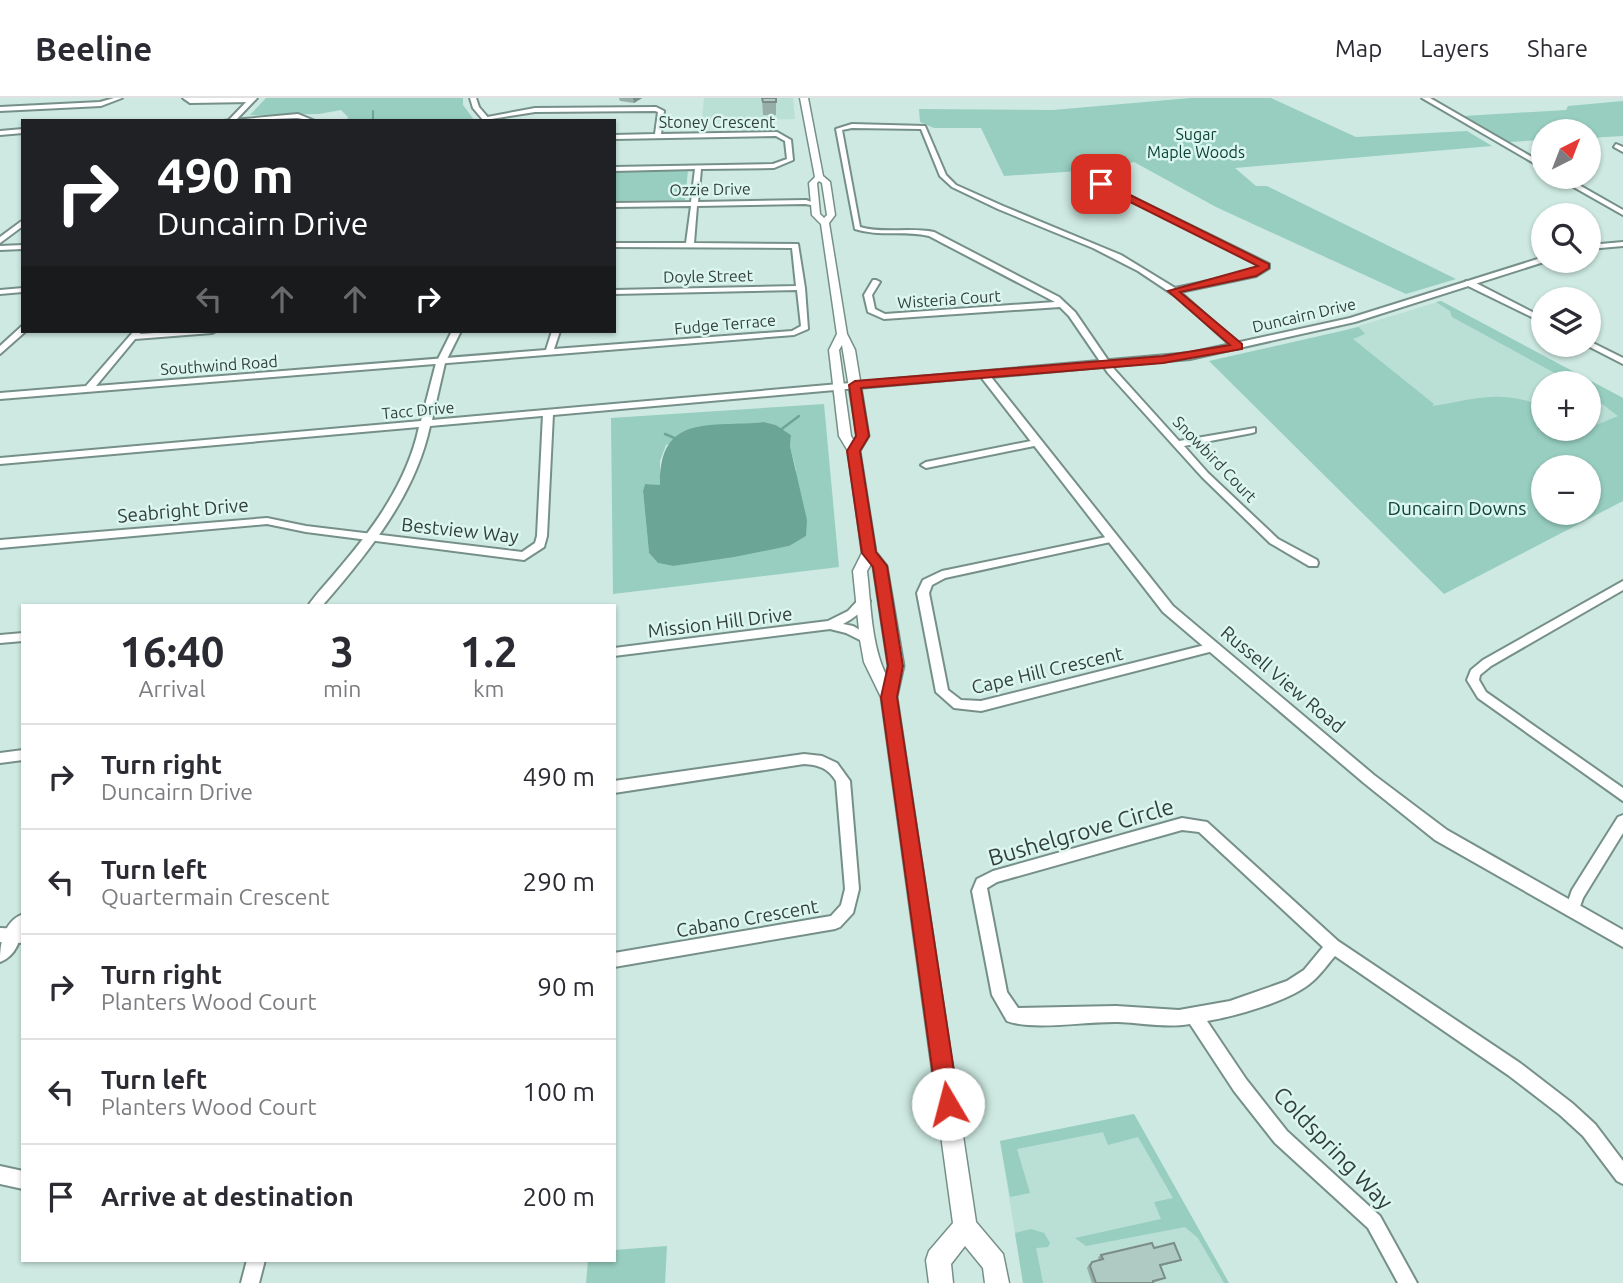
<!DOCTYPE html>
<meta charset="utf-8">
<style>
:root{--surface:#fff;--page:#f7f7f7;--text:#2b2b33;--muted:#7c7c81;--line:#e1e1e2}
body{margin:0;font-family:Ubuntu,sans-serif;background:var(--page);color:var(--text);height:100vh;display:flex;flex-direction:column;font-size:26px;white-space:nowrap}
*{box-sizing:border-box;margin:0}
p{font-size:23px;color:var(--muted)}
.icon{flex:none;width:38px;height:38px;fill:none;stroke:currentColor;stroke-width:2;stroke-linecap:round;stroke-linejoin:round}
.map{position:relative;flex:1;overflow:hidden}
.sheet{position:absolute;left:21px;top:506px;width:595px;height:658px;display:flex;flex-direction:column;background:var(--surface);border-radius:0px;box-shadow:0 2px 5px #0004}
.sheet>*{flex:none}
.top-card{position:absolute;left:21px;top:21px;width:595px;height:214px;border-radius:0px;box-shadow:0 2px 5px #0004;background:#202124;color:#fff;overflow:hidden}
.needle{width:46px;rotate:42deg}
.controls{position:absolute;left:1531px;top:21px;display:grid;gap:14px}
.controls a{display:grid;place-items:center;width:70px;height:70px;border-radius:50%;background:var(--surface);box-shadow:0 2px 5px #0004;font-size:35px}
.pin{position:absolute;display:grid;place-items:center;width:60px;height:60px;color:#fff;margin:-30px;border-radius:14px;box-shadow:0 4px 10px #0006}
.me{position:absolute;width:77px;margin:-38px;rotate:352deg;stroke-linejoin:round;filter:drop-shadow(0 0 5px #0008)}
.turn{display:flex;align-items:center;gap:24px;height:147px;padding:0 21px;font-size:32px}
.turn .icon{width:91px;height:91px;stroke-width:2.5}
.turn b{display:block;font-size:49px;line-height:60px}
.lanes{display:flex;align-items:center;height:66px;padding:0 21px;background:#0003;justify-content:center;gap:35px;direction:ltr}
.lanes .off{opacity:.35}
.eta{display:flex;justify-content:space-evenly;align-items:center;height:119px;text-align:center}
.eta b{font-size:42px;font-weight:700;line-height:49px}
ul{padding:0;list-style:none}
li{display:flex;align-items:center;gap:21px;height:105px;padding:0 21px;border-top:2px solid var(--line)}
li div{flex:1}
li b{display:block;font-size:26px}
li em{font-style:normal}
header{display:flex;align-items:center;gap:42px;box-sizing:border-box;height:98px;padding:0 35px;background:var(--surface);border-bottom:2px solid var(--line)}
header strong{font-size:33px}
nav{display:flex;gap:38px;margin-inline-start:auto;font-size:24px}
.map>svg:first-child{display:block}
.built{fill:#badfd5;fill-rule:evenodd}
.green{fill:#97cebf;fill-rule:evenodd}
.water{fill:#6aa596}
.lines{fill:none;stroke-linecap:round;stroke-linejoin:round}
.stream-far1{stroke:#6aa596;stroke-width:2}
.stream{stroke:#6aa596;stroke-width:2.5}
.minor-casing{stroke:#769089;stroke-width:4}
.tertiary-casing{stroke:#769089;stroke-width:4}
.secondary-casing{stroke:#769089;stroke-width:3}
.minor{fill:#fff;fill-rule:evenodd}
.tertiary{fill:#fff;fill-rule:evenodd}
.secondary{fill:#fff;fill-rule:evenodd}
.wall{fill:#96aea7}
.shaded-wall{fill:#7a8d88}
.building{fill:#afcac2;stroke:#7a8d88;stroke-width:2}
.route{fill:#d93025;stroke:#8d1f18;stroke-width:2}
.labels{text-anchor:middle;stroke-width:5;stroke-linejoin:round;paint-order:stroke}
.far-street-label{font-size:16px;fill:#343f3c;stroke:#daf6ee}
.far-park-label{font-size:16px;fill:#0d4237;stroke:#daf6ee}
.park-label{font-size:19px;fill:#0d4237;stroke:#daf6ee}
.street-label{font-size:19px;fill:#343f3c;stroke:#daf6ee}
.near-street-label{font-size:23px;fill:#343f3c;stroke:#daf6ee}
</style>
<header>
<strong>Beeline</strong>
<nav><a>Map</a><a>Layers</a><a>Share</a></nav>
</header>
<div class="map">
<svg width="1623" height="1185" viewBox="0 0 1623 1185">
<rect width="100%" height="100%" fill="#cde9e1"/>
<path class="built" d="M704 0H793L795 21 702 23Z
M1441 203 1623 300V403L1589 415V369H1544L1445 318 1336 235ZM1544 285H1589V331H1544Z
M1134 1016 1229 1185H1023L1000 1043Z"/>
<path class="green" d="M266 0H463V7L475 23H346L348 19 341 12 319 16 250 17Z
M1191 0H1271L1356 39 1467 33 1492 48 1235 70 1256 88H1267L1456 181 1406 196 1216 109 1134 64 1094 72 1004 78 981 30H934L920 24 919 11 1053 12Z
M1623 3V38L1589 40V33H1544L1543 42 1508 44 1464 18 1566 12 1568 8Z
M688 72 685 102 614 103V74Z
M1441 203 1623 300V403L1444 496 1209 263 1359 229 1365 236 1353 241 1434 306 1432 308C1478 301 1498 291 1543 308L1544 331 1584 332 1618 318 1589 296V285H1573L1452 219 1450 213 1436 204ZM1544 369H1589V415H1544Z
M824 306 839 469 613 496 611 320ZM764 324 776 327 791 337 790 348 796 372 789 448 673 468 658 465 649 455 643 393 645 386 660 388V363L666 347 746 326Z
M1134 1016 1229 1185H1224L1198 1140 1185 1129 1086 1148 1075 1140 1161 1121 1154 1104 1173 1100 1138 1039 1108 1047 1103 1034 1017 1051 1030 1095 1010 1099 1000 1043Z
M1031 1131 1044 1135 1050 1145 1048 1149 1036 1150 1043 1185H1023L1015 1135Z
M667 1148 665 1185H586L588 1162H614V1152Z"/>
<path class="water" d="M764 324 776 327 791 337 790 348 807 422 806 438 789 448 734 459 673 468 658 465 649 455 643 393 645 386 660 387C659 314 711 330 764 324Z"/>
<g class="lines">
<path class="stream-far1" d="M373 13V23"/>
<path class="stream" d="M779 333 799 318
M665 336 679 342"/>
<defs>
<path id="minor" d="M114 0H122L101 8 0 13V9L100 4Z
M183 0H252L255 2 252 4 190 5Z
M656 9 664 13 661 36 777 34 791 42 793 62 774 70 701 71 698 104 806 102 817 106V108L805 106 697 108 694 145 798 146 805 190 808 231 794 237 0 301V295L86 288 134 233H142L140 236 183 233H216L212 235 135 241 96 288 546 252 552 233H560L554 251 792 233 801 228 797 192 614 196V192L796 188 792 150 614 149V145H686L691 108 614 109V105L691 104 695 71 614 73V69L773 66 787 61 785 43 776 38 614 41V37L655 36 658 14 655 13 535 14 485 22 482 20 535 10Z
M298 16 315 23 297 20 223 23Z
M852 26 925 28 946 77 956 87 1003 108 1121 157 1175 190 1251 174 1261 168 1085 80V78H1089L1269 166V170L1256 178 1180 194 1242 249 1235 251 1177 199 1138 173 1093 150 998 111 952 89 940 78 921 31 852 30 842 32 860 129C884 136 909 129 934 134L1059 199 1075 214 1114 271 1179 343 1255 330V334L1252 335 1184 348 1208 375 1278 441 1317 462 1318 465 1317 468H1309L1270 445 1202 379 1108 275 1069 218 1060 209 884 221 868 214 864 197 873 182H876L880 184 872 197 875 211 885 216 1055 204 929 138C904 132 879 139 855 131L836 31Z
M23 31V35L0 37V33Z
M1616 46 1623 49V54L1614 49Z
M23 122V128L0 145V139Z
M23 147V151L0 152V148Z
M1466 183H1472L1544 220V225L1466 187Z
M23 190V194L0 196V192Z
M1589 243 1623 260V266L1586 247H1589Z
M548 313 553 316 547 438 544 449 524 462 306 434 267 426 0 450V442L267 420 306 428 522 454 535 445 537 438 543 316Z
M1036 342 1041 345 1039 347 926 370 921 367 926 364Z
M1111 438 1115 439 1116 441 1115 443 945 480 932 487 929 495 948 592 961 602 981 603 1213 545 1217 546 1219 549 1217 552 981 613 954 610 936 594 917 495 923 482 942 473Z
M1623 483V492L1491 568 1480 577 1479 582 1486 594 1623 690V703L1478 600 1467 582 1471 572 1483 562Z
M864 499 870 503C862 514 854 520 843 526L853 528 872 539 874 542 868 546 846 535 830 531 614 558V550L828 523 848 513 860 500Z
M23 535V543L0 545V537Z
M23 652V662L0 665V655Z
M804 656 822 658 837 665 850 683 859 791 853 815 840 829 835 831 614 869V855L831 818 841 807 845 791 836 683C828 670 819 667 804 666L614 695V683Z
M1623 717V735L1583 800 1577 817 1572 819 1567 817 1565 812 1572 792 1618 719Z
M1182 720 1207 724 1338 843 1520 965 1572 1005 1595 1026 1623 1063V1086L1617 1083 1583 1038 1560 1017 1508 977 1335 858C1328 866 1321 876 1313 883 1291 903 1236 918 1207 923L1246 981 1287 1033 1380 1118 1417 1185H1398L1368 1130 1275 1045 1234 993 1190 926C1166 930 1142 925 1118 924 1088 923 1033 933 1007 923L992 897 972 793 977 781 993 773ZM1182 732 1199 734 1323 849 1304 872 1287 883 1230 903 1179 912 1116 908 1018 910 1007 894 987 790 997 784Z
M0 830 23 831V845L0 844Z
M0 1068 23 1073V1091L0 1086Z
M247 1162H265L259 1185H241Z"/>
<path id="tertiary" d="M250 0H257L235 23H228Z
M470 0H476L479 9 491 23H484L473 10Z
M1422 0H1430L1544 66V71Z
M1556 79H1565L1623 112V117Z
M1623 144V148L1589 151V147Z
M1544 159V163H1547L1355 224 1190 261 991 279 1173 508 1374 677 1447 732 1623 832V849L1435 742 1364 685 1163 514 981 279 430 328C415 398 368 455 322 508H308C316 496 327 485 336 474 373 431 407 385 419 329L0 366V360L421 323 436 265 452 233H461L445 265 432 322 1190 255 1350 220Z
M23 227V233H26L0 256V248Z
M23 816C23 834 19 857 0 864 0 846 3 824 23 816Z"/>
<path id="secondary" d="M800 0H808L823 78 830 84 835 117 829 125 847 236 855 252 869 338 860 353 876 454 887 468 904 568 897 599 976 1124 1003 1156 1009 1185H985L983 1170 965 1148 951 1166 953 1185H929L926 1162 929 1153 953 1125 881 599 864 564 860 542 853 473 862 455 848 353 839 338 829 252 837 236 821 126 812 117 809 85 815 79ZM819 83 822 85 827 117 824 120 820 116 817 85ZM842 247 857 338 854 343 851 338 839 252ZM871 466 873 469 888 568 886 577C871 546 871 507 867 473Z"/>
</defs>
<use href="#minor" class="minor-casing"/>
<use href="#tertiary" class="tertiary-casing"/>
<use href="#secondary" class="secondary-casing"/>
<use href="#minor" class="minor"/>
<use href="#tertiary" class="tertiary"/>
<use href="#secondary" class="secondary"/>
</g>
<path class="wall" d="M619 0H642L634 5 620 3Z
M762 0H776V17H763Z
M1154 1150 1181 1162 1177 1164 1161 1168 1165 1180 1153 1185H1092L1087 1170 1089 1166 1099 1162 1098 1159 1101 1157Z"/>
<path class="shaded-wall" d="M633 0H642L634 5Z"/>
<path class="building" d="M762 0H776V4H763Z
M1152 1145 1154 1150 1174 1145 1181 1162 1160 1167 1165 1180 1153 1183V1185H1096L1090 1168 1092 1164 1103 1161 1101 1157Z"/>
<path class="route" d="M1098 84H1104L1269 166V170L1256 178 1180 194 1242 246V251L1163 265 861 290 869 338 860 353 876 454 887 468 903 568 897 599 959 1006 956 1014 948 1017 940 1014 937 1006 881 599 888 568 873 469 862 455 847 353 856 338 849 287 855 283 1163 258 1230 247 1168 193 1258 168 1098 88Z"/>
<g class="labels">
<g class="far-street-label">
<text x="717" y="30">Stoney Crescent</text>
<text transform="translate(710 91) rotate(-1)" y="6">Ozzie Drive</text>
<text transform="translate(708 178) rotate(-1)" y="6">Doyle Street</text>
<text transform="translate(949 201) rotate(-4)" y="6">Wisteria Court</text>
<text transform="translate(1304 217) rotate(-13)" y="6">Duncairn Drive</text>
<text transform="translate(725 226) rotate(-5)" y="6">Fudge Terrace</text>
<text transform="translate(219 267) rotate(-4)" y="6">Southwind Road</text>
<text transform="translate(418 312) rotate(-5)" y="6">Tacc Drive</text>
<text transform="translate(1215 361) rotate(46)" y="6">Snowbird Court</text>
</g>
<g class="far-park-label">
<text x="1196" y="42">Sugar<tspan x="1196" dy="18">Maple Woods</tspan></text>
</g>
<g class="park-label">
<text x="1457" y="417">Duncairn Downs</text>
</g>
<g class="street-label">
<text transform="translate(183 412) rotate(-5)" y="7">Seabright Drive</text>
<text transform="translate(460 432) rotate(6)" y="7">Bestview Way</text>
<text transform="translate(720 524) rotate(-7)" y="7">Mission Hill Drive</text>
<text transform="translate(1047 572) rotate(-13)" y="7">Cape Hill Crescent</text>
<text transform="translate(1283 581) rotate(40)" y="7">Russell View Road</text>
<text transform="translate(747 820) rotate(-10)" y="7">Cabano Crescent</text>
</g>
<g class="near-street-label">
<text transform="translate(1081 734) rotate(-16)" y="8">Bushelgrove Circle</text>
<text transform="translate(1333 1050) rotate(46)" y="8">Coldspring Way</text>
</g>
</g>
</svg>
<div class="controls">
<a><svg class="needle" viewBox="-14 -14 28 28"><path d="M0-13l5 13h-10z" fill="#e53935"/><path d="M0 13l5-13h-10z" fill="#7c7c81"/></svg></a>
<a><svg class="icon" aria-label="search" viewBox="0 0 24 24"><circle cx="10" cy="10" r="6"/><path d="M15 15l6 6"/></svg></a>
<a><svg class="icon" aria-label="layers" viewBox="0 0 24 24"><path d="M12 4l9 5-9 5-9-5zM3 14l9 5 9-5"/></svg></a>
<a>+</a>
<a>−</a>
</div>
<div class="pin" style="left:1101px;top:86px;background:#d93025"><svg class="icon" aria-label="arrive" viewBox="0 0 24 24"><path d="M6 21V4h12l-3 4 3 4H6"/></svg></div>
<svg class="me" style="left:948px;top:1006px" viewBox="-20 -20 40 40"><circle r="19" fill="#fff"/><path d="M0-13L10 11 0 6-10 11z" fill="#d93025"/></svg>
<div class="top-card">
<div class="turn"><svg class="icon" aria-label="right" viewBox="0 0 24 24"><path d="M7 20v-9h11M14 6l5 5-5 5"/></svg><div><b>490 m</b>Duncairn Drive</div></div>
<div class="lanes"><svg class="icon off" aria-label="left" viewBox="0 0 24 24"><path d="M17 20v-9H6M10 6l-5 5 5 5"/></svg><svg class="icon off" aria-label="ahead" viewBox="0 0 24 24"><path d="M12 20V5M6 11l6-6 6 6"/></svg><svg class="icon off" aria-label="ahead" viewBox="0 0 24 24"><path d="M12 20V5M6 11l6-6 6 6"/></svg><svg class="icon" aria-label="right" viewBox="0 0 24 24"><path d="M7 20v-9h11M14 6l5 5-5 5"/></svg></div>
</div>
<section class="sheet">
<div class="eta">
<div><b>16:40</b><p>Arrival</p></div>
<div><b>3</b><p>min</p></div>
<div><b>1.2</b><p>km</p></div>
</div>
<ul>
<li><svg class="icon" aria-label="right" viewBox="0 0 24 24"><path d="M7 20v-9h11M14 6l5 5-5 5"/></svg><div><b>Turn right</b><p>Duncairn Drive</p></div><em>490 m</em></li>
<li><svg class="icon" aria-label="left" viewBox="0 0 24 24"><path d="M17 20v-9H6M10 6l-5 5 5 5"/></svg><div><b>Turn left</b><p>Quartermain Crescent</p></div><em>290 m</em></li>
<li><svg class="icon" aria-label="right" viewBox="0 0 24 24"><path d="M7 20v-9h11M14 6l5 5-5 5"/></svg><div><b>Turn right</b><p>Planters Wood Court</p></div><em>90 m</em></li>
<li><svg class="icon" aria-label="left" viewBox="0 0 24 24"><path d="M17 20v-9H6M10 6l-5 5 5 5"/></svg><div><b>Turn left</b><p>Planters Wood Court</p></div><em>100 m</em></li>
<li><svg class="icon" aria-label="arrive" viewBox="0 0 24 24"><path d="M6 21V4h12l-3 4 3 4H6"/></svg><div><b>Arrive at destination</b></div><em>200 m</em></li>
</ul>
</section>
</div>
